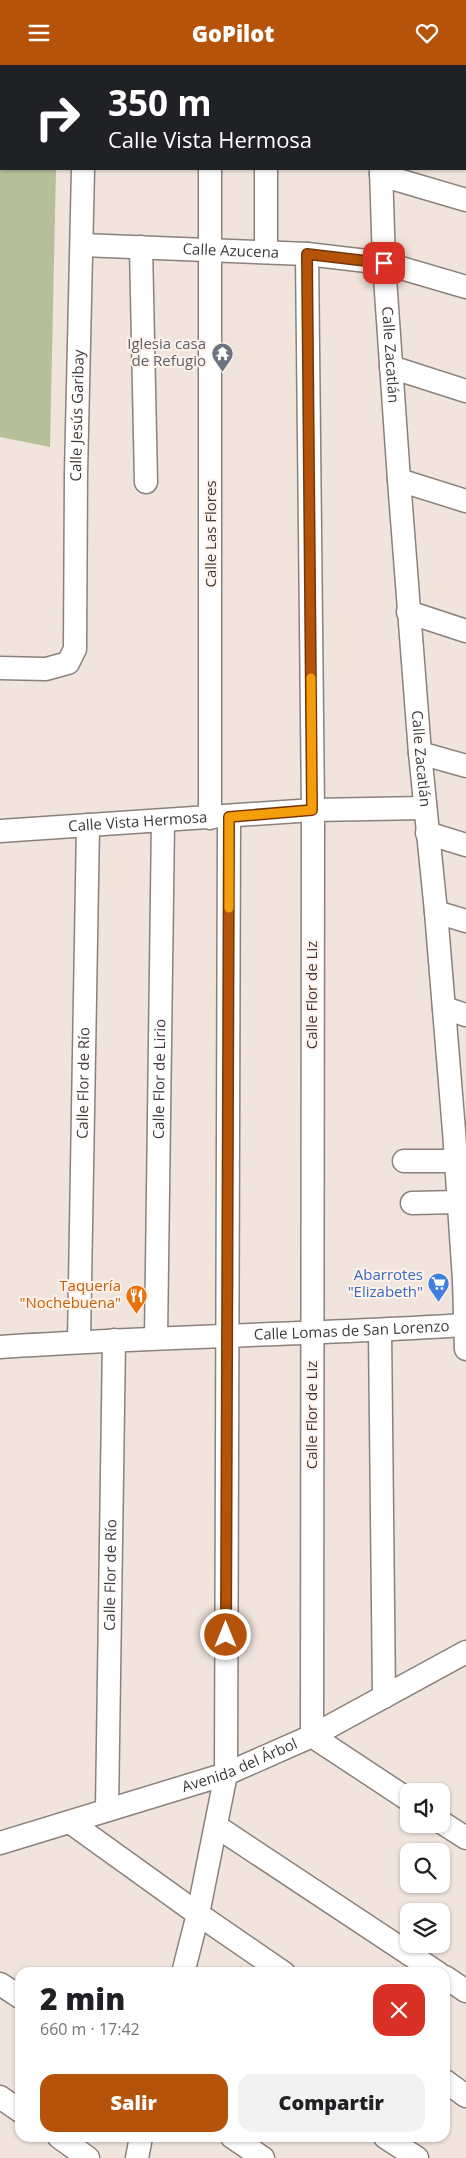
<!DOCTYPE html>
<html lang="es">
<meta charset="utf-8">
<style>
:root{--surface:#fff;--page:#f2f2f2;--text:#202124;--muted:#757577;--accent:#b45309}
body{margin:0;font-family:"Open Sans",sans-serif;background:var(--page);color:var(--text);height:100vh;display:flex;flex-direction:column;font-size:19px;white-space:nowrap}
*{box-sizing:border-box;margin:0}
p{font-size:16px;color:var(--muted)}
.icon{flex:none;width:28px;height:28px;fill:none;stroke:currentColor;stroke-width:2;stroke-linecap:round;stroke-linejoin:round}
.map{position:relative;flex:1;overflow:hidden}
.sheet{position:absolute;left:15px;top:1902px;width:435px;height:175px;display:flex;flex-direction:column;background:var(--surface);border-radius:15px;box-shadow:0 1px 4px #0004}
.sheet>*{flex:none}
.guide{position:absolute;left:0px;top:0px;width:466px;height:105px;box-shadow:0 1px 4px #0004;background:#202124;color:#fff;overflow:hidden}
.buttons{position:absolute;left:400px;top:1718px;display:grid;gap:10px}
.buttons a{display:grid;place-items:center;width:50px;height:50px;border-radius:10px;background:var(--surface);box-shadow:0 1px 4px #0004;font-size:25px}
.pin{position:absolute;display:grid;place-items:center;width:42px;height:42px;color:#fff;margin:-21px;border-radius:10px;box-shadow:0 2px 8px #0006}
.me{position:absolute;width:55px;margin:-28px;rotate:0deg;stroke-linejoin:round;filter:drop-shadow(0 0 4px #0008)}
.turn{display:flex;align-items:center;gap:18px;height:105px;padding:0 25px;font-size:22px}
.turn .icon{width:65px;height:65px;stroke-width:2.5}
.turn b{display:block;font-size:35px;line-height:42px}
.round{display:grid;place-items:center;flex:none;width:52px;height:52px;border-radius:15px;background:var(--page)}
.headline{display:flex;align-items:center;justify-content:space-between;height:85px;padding:0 25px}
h1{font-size:30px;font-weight:800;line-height:38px}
.cta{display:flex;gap:10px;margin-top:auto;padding:10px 25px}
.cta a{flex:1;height:58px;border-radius:15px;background:var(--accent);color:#fff;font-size:20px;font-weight:800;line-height:58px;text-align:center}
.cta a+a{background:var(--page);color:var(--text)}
header{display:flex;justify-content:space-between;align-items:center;height:65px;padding:0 25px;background:var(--accent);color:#fff;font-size:22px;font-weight:800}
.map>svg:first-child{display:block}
.green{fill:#b5c099}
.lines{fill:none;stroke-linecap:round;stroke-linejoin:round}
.minor-casing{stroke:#8c807a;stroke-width:25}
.minor{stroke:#fff;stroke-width:22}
.route-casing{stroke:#753606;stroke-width:12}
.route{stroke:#b45309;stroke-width:9}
.slow{stroke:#f59e0b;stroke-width:9}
.labels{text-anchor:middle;stroke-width:4;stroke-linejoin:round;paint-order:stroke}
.street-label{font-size:15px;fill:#403b38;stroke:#fff2ea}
.worship-label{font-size:15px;fill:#5b616d;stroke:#fff2ea;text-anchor:end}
.shop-label{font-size:15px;fill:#366cbe;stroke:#fff2ea;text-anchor:end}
.food-label{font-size:15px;fill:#c56008;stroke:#fff2ea;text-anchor:end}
</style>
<header><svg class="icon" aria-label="menu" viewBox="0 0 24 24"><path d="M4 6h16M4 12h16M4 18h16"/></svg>GoPilot<svg class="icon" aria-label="heart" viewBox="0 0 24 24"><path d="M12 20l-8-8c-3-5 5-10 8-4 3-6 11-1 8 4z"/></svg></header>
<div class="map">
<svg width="466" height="2093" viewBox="0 0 466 2093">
<rect width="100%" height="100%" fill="#f1e4dd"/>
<path class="green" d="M0 0H58L1 1V104H56L50 382 0 372Z"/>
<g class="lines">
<defs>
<g id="minor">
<path d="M209 0V1"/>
<path d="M266 0V1"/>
<path d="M378 0V1"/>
<path d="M84 1V0"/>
<path d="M465 49H466"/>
<path d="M266 104V187"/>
<path id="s1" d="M381 104 384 198 399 415 420 688 436 847 454 1066 464 1215 466 1284"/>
<path d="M381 110 466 135"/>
<path id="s2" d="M82 180 307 189 384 198 466 222"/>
<path d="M141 182 146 417"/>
<path d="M307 189 313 745 312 1671 409 1735"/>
<path d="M391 302 466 326"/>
<path d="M399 415 466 436"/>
<path d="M408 547 466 566"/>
<path id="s3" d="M0 603 46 604 68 598 75 584 76 408 83 104"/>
<path d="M420 688 466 701"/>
<path d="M210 753V104"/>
<path id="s4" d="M0 766 313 745 425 743"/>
<path d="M427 768 466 780"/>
<path d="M436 847 466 856"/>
<path d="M444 943 466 950"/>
<path d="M404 1096H455"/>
<path d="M412 1138 459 1137"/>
<path d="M380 1266 384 1632"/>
<path id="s5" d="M156 1273 163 756"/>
<path id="s6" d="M79 1276 88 760"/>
<path id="s7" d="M0 1282C154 1271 309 1270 464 1260"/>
<path id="s8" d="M107 1745 114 1275"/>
<path d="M70 1757 198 1849 284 1908"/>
<path d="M441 1757 466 1773"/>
<path d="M216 1761 438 1908"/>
<path id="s9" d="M0 1778 226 1709 312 1671 466 1587"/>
<path d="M183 1908 198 1849 226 1709 229 752"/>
<path d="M445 1912 466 1926"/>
<path d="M0 1919 20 1932"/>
<path d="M445 2016 466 2031"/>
<path d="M0 2032 20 2046"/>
<path d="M59 2072 88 2093"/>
<path d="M232 2072 263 2093"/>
<path d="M385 2072 417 2093"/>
<path d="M137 2093 141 2072"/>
</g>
</defs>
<use href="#minor" class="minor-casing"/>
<use href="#minor" class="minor"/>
</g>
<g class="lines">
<defs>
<path id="route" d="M226 1570 229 752 312 745 307 189 384 198"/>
</defs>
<use href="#route" class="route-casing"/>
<use href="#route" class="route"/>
<path class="slow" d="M229 843V752L312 745 311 613"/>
</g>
<defs>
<symbol id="temple-pin" viewBox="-11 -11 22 30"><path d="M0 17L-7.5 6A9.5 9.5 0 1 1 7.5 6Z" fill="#6b7280" stroke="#fff2ea"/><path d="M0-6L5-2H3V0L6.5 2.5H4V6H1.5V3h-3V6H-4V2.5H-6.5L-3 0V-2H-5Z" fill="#fff"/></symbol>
<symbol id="supermarket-pin" viewBox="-11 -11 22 30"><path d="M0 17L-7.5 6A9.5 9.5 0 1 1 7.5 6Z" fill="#3f7fe0" stroke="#fff2ea"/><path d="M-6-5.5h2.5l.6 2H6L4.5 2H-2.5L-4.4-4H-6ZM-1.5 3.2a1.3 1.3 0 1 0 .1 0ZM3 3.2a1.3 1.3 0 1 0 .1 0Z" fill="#fff"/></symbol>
<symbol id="restaurant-pin" viewBox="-11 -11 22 30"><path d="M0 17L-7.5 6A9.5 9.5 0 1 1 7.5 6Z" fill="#e8710a" stroke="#fff2ea"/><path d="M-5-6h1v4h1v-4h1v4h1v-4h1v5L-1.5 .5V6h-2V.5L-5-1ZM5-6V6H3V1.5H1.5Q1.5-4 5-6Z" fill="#fff"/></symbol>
</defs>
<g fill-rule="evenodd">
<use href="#temple-pin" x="210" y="276" width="25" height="34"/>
<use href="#supermarket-pin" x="426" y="1206" width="25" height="34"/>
<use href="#restaurant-pin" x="124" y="1218" width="25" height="34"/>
</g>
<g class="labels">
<g class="street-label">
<text dy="5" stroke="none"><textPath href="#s2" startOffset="149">Calle Azucena</textPath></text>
<text dy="5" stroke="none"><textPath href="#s1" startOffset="186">Calle Zacatlán</textPath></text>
<text dy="5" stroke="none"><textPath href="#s3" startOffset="318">Calle Jesús Garibay</textPath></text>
<text transform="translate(211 469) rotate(-90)" y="5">Calle Las Flores</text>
<text dy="5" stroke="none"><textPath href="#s1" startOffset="591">Calle Zacatlán</textPath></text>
<text dy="5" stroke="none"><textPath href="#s4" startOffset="138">Calle Vista Hermosa</textPath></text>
<text transform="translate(312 930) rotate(-90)" y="5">Calle Flor de Liz</text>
<text dy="5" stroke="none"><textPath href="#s5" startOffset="259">Calle Flor de Lirio</textPath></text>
<text dy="5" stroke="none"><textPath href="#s6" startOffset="258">Calle Flor de Río</textPath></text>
<text dy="5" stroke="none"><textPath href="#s7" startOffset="352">Calle Lomas de San Lorenzo</textPath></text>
<text transform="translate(312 1350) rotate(-90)" y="5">Calle Flor de Liz</text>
<text dy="5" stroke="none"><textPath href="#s8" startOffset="235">Calle Flor de Río</textPath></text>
<text dy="5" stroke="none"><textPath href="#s9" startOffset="252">Avenida del Árbol</textPath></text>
</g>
<g class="worship-label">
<text x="206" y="284">Iglesia casa<tspan x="206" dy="17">de Refugio</tspan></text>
</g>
<g class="shop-label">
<text x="423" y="1215">Abarrotes<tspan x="423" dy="17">"Elizabeth"</tspan></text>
</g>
<g class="food-label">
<text x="121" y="1226">Taquería<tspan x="121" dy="17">"Nochebuena"</tspan></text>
</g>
</g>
</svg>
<div class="buttons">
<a><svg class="icon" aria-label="sound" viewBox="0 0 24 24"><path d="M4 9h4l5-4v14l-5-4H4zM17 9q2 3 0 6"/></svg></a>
<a><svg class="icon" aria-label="search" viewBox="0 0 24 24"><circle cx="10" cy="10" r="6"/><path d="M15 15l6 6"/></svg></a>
<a><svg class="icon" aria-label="layers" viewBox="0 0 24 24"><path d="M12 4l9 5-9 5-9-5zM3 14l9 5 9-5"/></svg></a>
</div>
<div class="pin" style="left:384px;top:198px;background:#d93025"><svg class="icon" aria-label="arrive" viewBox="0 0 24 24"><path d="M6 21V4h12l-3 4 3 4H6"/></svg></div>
<svg class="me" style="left:226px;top:1570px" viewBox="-20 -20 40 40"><circle r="17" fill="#b45309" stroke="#fff" stroke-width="3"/><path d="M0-11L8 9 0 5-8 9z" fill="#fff"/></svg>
<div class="guide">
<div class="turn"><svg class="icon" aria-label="right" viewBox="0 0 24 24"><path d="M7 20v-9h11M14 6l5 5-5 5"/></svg><div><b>350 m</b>Calle Vista Hermosa</div></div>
</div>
<section class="sheet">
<div class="headline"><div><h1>2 min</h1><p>660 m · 17:42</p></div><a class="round" style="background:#d93025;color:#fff"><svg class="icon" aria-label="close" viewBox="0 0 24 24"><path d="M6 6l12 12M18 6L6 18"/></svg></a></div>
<div class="cta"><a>Salir</a><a>Compartir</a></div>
</section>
</div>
